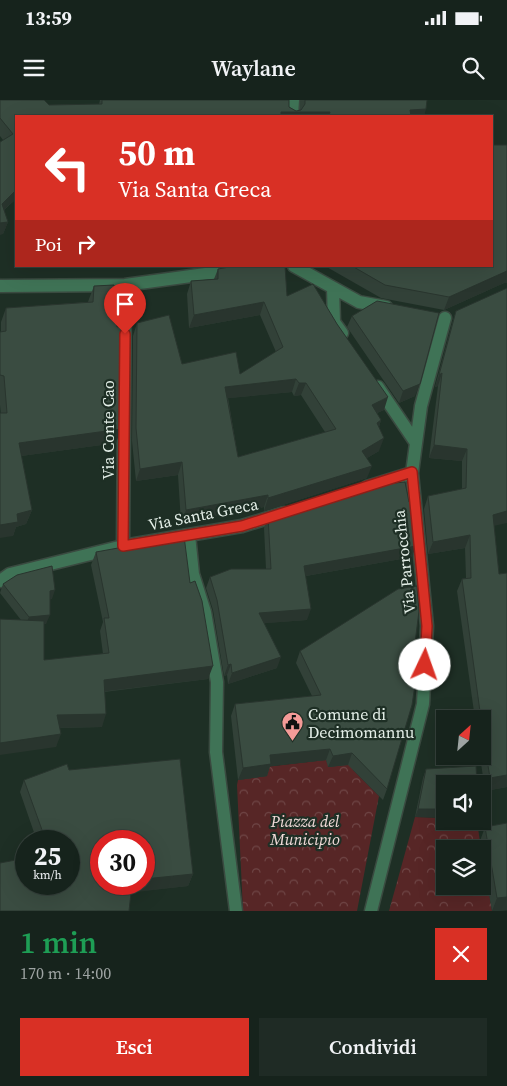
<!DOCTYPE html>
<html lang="it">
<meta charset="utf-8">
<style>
:root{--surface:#16231c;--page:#1f2b25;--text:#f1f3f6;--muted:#9ea4a3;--line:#35403b;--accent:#d93025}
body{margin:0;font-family:"Source Serif 4",serif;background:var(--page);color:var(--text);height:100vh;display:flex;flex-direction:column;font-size:19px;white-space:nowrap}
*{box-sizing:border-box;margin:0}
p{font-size:16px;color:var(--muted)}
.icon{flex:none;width:28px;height:28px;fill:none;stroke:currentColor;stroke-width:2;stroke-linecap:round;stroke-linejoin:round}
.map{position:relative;height:811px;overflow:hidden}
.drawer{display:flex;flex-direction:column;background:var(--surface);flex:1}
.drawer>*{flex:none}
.guide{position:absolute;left:15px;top:15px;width:478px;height:152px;border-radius:0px;box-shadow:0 5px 20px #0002,0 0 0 1px var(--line);background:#d93025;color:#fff;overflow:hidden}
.needle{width:32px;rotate:27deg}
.controls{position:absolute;left:436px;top:610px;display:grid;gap:10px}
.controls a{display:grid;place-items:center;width:55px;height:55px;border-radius:0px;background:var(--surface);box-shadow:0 5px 20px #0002,0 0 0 1px var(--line);font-size:25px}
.speed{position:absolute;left:15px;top:730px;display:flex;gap:10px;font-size:25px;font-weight:700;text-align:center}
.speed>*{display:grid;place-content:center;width:65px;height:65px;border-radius:50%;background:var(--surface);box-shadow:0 5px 20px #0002,0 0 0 1px var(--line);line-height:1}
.speed small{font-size:12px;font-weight:400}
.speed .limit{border:8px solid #d22;background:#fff;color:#111}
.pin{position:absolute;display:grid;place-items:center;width:42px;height:42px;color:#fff;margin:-51px -21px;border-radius:50% 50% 50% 0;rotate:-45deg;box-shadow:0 0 5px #0007}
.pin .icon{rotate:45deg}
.me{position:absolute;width:55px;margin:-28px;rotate:3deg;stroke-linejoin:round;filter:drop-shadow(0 0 4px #0008)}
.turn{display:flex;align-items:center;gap:18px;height:105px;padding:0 20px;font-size:22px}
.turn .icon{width:65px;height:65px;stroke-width:2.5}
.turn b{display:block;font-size:35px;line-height:42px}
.then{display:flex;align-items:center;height:48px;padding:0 20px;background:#0003;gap:10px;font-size:19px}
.round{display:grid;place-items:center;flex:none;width:52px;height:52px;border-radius:0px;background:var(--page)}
.headline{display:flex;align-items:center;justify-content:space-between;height:85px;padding:0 20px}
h1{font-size:30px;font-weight:600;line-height:38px;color:#1e9e55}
.action{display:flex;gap:10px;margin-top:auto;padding:10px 20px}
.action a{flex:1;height:58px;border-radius:0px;background:var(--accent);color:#fff;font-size:20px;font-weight:600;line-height:58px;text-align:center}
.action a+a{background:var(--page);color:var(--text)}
.status{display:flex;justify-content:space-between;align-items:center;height:35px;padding:0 25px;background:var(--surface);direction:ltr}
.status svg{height:14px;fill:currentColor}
header{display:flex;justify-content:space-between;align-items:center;height:65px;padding:0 20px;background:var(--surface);font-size:22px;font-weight:600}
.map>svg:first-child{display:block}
.forest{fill:url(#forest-crowns)}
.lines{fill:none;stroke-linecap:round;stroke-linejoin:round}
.street-casing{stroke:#3a4a40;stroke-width:15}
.street{stroke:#3f7356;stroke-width:12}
.wall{fill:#324138;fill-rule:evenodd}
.shaded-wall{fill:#29352e}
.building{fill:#3a4c41;stroke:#29352e;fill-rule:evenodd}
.route-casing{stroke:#8d1f18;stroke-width:12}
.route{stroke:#d93025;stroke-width:9}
.labels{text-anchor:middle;stroke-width:4.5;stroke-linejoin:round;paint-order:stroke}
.street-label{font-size:16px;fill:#e4efe8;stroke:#1e2f25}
.poi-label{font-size:16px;fill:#e4efe8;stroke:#1e2f25;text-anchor:start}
.park-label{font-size:16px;font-style:italic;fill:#f1dad8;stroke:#1e2f25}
</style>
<div class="status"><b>13:59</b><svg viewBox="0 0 49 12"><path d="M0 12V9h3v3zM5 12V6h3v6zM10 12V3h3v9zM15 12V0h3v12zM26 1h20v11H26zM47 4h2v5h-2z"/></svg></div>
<header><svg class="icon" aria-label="menu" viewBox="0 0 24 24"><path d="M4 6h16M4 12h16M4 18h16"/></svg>Waylane<svg class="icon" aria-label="search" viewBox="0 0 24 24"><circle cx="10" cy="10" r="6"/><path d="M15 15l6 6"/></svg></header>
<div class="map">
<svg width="507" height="811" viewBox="0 0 507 811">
<defs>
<pattern id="forest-crowns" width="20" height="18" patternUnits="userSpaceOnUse" patternTransform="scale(1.25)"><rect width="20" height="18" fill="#572626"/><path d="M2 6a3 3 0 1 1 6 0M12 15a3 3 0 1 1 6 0" fill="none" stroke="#6f4646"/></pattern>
</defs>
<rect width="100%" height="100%" fill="#1e2f25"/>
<path class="forest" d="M326 660 329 667 351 664 353 670 379 696 357 811H243L237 685 238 680 267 676 266 667Z
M415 717 445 718V721H477L481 749H445V786H482L483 755 492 811H389Z"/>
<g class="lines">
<defs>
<path id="street" d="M292 16 293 0
M294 166 359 202 386 207
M0 186 125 185 264 166
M333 188 334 222 342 233
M378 287 416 343
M367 387 412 373
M189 435 193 474 205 512 217 582 216 652 236 811
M123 446 125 185
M0 481 10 474 123 446 242 426 284 413
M371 811 423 604 427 526 412 373 421 306 445 218"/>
</defs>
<use href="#street" class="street-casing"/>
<use href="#street" class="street"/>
</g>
<path class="wall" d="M0 0 49 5 99 4 100 0H289V7L296 11H300V0H427L424 16H16V99L4 110 8 122 3 134V40L0 36Z
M325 166H491L504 183 444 210 381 198Z
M218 169 287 196 384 310 377 313 381 320 379 327V351L367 358V378L264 411V407L181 423 178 375 136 381 132 341 133 236 137 223 182 264 240 274 276 252 260 215 189 228 187 194 191 181 214 179ZM292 292 294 296 301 295 325 332 238 357 228 298Z
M94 186 116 343 21 356 32 410 26 424 16 427 13 436 0 305V232H1V222L6 208 88 202 89 199Z
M456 211 494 426 499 474 507 473V687L485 691 480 656H482V619H475L457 491 462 479 466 478 465 448 428 454 424 409 428 396 462 389V361L429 358 438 286 435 287 452 224Z
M352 216 415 296 399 303 347 227Z
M268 417 412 457 306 476 307 520 264 523 277 568 228 584 227 575 224 576 213 510 206 488 210 477 266 469 264 428Z
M96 452 190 483 208 579 104 592 102 627 60 628 56 647 21 520 0 493 3 484 52 499H50L46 524H44V560L103 554 100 531 103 522 91 465Z
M300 551 387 689 383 700 348 665 328 667 326 660 270 666 267 676 238 680 231 616 235 604 312 596 296 563Z
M426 669 477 684 415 717 423 678Z
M69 670 193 774 188 786 131 792 26 784 69 741H37L20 692 24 680Z
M507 723V810L492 811 482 755V749H481L480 741 485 727Z"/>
<path class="shaded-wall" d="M426 9 424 16H408L410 10Z
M281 12H330L328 16H277Z
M16 90V99L0 113 2 104Z
M8 122 3 134 0 135V123Z
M507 171V183H504L444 210 449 197Z
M264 202 260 215 189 228 194 215Z
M442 273 438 286 435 287 439 275Z
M296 279 292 292 221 299 225 287Z
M299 283H306L301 295 294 296Z
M420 284 415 296 399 303 403 291Z
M388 297 384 310 367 317 372 305Z
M381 320 377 333V323Z
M121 329 116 343 14 357 19 343Z
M384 338 379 351 357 364 362 351Z
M434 345 467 349 462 361 429 358Z
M182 362 178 375 136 381 140 369Z
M372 366 367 378 264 411 268 398Z
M268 395 264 407 181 423 186 410Z
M32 410 26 424 16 427 13 436 0 438V425L17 414Z
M507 411V423L489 427 493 415Z
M470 435 465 448 428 454 433 442Z
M416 446 412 457 300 477 304 466Z
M55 490 52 499 47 500 50 491Z
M311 509 307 520 255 524 259 513Z
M50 515 46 524 25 526 29 517Z
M281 557 277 568 228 584 232 573Z
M231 564 227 575 224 576 228 565Z
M213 566 208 579 99 592 104 580Z
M106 614 102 627 52 628 57 615Z
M61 634 56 647 0 655V643Z
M330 649 326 660 270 666 267 676 238 680 243 668 270 655Z
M352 653 348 665 328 667 333 656Z
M507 675V687L485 691 490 678Z
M418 709H445V718L415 717Z
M193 774 188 786 128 793 131 784H144V779Z
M507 797V810L492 811 497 798Z"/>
<path class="building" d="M0 0H44L49 5 102 4V0H289V7L296 11 301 10 305 4V0H427L426 9 410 10 411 16H329L330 12H281V16H16V90L2 104 8 122 0 123V42L13 34 0 18Z
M491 45H507V171L449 197 385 185 352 166H491Z
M235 166H285L287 196 313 184 337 224 388 297 372 305 381 320 377 323 384 338 362 351 372 366 268 398V395L186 410 182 362 140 369 136 328 137 223 169 215 182 264 236 252 240 274 283 247 264 202 194 215 191 181 218 179V169ZM296 279 299 283H306L336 329 238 357 225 287Z
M114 185 117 227 122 226 121 329 19 343 32 410 17 414 18 422 0 425V313H7L4 276 0 275V232L6 231V208L93 202 94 186Z
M507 188V411L493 415 499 474 507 473V675L490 678 482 628V619H481L462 479 471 478 470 435 433 442 428 396 466 388 467 349 434 345 442 273 439 275 456 211Z
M377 201 439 213 420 284 403 291 352 216Z
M381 381 384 384 405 382 409 402 412 401 416 446 304 466 311 509 259 513 281 557 232 573 231 564 228 565 217 500 210 477 231 469H271L268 417Z
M184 436 190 483 195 481 202 501 213 566 104 580 106 614 57 615 61 634 0 643V519L44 521V560L109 553 104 518H109L96 452Z
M52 466 55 490 50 491V515L29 517 3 484 17 475Z
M417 486 419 511 414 551H420L412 605 387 689 352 653 333 656 330 649 270 655 271 664 243 668 235 604 321 595 300 551 398 489Z
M180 659 193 774 144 779V741H101V784H132L129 811H0V763L26 758V784H69V741H46L24 680 67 664 69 670Z
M476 666 477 684H445V709H418L426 669Z
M507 723V797L497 798 485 727Z"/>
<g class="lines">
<defs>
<path id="route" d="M125 234 123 446 242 426 412 372 427 526 425 565"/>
</defs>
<use href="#route" class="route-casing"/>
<use href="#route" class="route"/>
</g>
<defs>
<symbol id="civic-pin" viewBox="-11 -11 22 30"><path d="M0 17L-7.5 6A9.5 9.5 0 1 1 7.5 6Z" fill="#f59b98" stroke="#1e2f25"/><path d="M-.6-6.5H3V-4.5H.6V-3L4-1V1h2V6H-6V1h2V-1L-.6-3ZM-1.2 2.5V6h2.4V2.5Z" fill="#111"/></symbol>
</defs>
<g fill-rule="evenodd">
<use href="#civic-pin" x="280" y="610" width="25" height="34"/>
</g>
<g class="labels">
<g class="street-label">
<text transform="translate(108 330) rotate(-90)" y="6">Via Conte Cao</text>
<text transform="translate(203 414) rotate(-11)" y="6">Via Santa Greca</text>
<text transform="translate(404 462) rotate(-96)" y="6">Via Parrocchia</text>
</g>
<g class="poi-label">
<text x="308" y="620">Comune di<tspan x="308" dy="18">Decimomannu</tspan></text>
</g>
<g class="park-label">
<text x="305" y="727">Piazza del<tspan x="305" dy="18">Municipio</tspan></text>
</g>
</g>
</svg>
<div class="controls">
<a><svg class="needle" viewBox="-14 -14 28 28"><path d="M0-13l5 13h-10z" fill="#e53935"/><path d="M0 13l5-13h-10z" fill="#9ea4a3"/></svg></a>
<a><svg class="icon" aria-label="sound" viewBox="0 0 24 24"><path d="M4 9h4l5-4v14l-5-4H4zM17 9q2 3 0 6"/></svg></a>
<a><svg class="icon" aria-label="layers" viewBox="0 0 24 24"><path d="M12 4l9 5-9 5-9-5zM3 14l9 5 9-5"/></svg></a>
</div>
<div class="speed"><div>25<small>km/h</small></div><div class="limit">30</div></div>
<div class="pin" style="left:125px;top:234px;background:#d93025"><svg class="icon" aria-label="arrive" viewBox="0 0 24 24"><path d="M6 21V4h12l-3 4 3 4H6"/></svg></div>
<svg class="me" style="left:425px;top:565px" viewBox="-20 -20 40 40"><circle r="19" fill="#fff"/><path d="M0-13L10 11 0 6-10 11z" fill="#d93025"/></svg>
<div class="guide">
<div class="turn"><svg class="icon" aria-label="left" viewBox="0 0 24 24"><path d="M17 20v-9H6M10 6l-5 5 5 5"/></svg><div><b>50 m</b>Via Santa Greca</div></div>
<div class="then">Poi<svg class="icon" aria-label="right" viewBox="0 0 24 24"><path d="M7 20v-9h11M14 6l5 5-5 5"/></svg></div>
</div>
</div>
<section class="drawer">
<div class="headline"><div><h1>1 min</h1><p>170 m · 14:00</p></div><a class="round" style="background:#d93025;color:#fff"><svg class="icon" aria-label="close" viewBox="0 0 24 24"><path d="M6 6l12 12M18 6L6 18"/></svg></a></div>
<div class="action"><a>Esci</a><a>Condividi</a></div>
</section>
